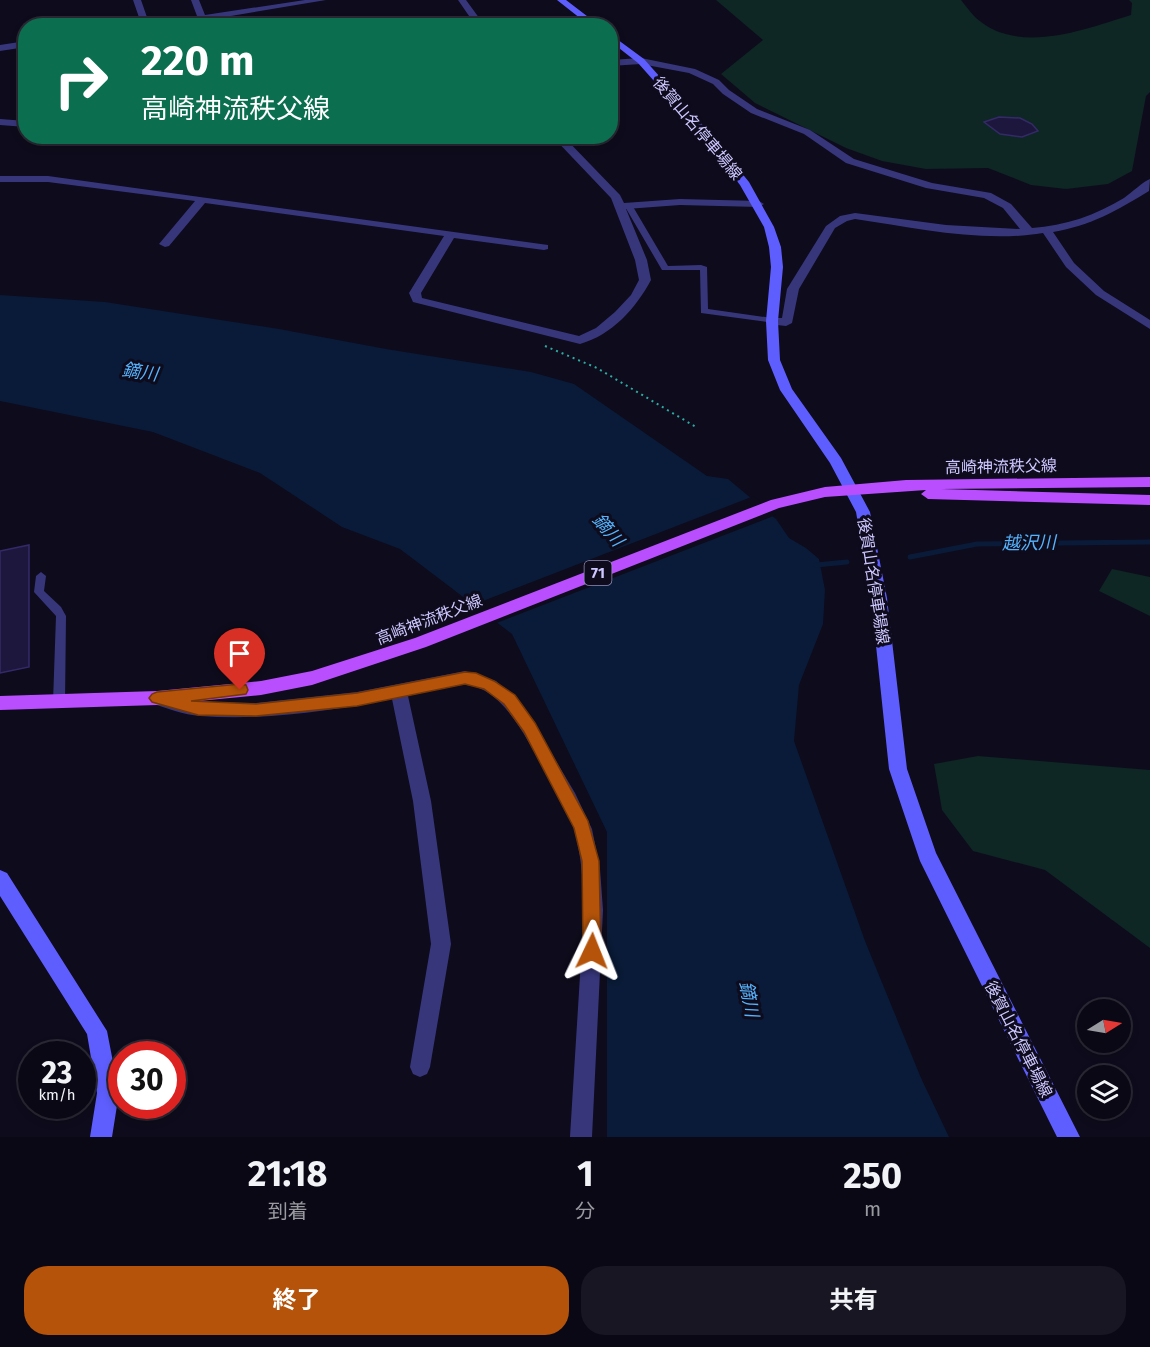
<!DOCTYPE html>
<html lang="ja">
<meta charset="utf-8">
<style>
:root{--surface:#0a0815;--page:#181622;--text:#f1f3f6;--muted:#999aa0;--line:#2a2934;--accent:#b45309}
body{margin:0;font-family:"Fira Sans","Noto Sans JP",sans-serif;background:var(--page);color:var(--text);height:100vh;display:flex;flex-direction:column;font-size:22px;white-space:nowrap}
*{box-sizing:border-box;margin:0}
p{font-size:20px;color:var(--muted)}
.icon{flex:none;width:33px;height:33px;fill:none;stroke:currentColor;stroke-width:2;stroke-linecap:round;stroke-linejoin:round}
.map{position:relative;height:1137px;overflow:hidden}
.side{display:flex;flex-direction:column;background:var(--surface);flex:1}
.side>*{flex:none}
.top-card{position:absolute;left:18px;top:18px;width:600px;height:126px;border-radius:24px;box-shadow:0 3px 9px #0003,0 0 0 2px var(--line);background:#0b6e4f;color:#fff;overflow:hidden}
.needle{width:39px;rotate:79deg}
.tools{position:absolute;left:1077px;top:999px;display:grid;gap:12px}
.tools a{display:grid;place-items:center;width:54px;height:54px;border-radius:50%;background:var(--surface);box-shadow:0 3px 9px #0003,0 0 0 2px var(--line);font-size:30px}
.speed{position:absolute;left:18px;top:1041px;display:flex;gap:12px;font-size:30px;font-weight:700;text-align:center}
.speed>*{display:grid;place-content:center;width:78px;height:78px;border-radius:50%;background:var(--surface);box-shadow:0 3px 9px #0003,0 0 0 2px var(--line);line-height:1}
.speed small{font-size:15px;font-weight:400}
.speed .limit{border:9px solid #d22;background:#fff;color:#111}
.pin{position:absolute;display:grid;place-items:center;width:51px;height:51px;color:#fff;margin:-62px -26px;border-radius:50% 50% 50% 0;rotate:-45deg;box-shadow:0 0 6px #0007}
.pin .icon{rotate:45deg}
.me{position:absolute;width:66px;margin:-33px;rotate:2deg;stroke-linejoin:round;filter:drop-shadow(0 0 4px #0008)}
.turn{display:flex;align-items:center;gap:21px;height:126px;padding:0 24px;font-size:27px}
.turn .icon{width:78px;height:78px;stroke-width:2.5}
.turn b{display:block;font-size:42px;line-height:51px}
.eta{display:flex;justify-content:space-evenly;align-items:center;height:102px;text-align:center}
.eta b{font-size:36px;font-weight:700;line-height:42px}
.button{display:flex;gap:12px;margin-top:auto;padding:12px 24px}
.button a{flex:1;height:69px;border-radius:24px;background:var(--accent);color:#fff;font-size:24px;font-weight:700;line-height:69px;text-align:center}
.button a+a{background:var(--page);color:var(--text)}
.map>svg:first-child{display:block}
.green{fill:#0e2624}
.water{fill:#091b38}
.pier{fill:#0e0b1c}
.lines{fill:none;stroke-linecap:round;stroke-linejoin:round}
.stream{stroke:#091b38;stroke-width:5}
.building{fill:#1e173d;stroke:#342a69;stroke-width:1.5}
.path{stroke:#2daca1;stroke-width:2;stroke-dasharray:2 4;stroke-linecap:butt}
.lane{fill:#37367b;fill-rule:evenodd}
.street{fill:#37367b;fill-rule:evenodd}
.secondary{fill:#5e5efe;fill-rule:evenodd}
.primary{fill:#b84efe;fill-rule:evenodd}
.route{fill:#b45309;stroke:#753606;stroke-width:1.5}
.labels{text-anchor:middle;stroke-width:6;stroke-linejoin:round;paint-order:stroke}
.shield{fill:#0e0b1c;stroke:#938fbb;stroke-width:1.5}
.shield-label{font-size:15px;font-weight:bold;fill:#ccc7ff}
.street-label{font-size:16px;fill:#ccc7ff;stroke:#0e0b1c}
.water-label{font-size:18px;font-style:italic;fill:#55b4fe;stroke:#0e0b1c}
</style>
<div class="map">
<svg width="1150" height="1137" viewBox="0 0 1150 1137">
<rect width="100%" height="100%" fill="#0e0b1c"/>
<path class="green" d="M716 0H961C966 6 971 13 976 18 1019 56 1085 29 1131 15L1132 3 1129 0H1150V92L1146 96 1132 171 1108 184 1066 189 1031 185 988 168 926 169 882 161 846 148 755 103 721 74 763 40Z
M1112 569 1150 577V616L1099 591Z
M978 756 1150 770V948L1045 870 973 851 942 810 934 764Z"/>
<path class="water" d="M0 295 105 302 279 329 386 349 531 372 574 384 707 476 728 479 776 519 789 538 806 548 819 559 825 590 823 624 799 685 794 741 865 941 921 1078 949 1137H607V832L512 634 400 549 342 527 260 473 153 432 0 401Z"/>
<path class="pier" d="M754 496 776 515 494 624 470 606Z"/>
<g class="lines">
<path class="stream" d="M910 557 977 544 1150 542
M816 565 847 562"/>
</g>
<path class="building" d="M999 117 1020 118 1032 124 1038 131 1022 137 1000 134 984 122Z
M29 545V667L0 673V551Z"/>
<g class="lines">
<path class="path" d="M545 346 597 368 696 427"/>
<path class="lane" d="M625 203 632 205 668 266 701 265 707 267 708 309 772 318 775 319V323L701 313 700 270H662L624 205Z
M41 572 46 576 44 591 61 607 66 616 65 702 63 705 59 707 55 705 53 702 56 616 34 592 36 576Z"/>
<path class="street" d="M133 0H141L149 23 197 16 191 0H199L205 15 305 0H326L207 20 209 26H201L199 21 167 26H142Z
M458 0H466L485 26H476Z
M26 41V47L0 51V45Z
M641 58 695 69 719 80 729 90 757 109 810 130 854 159 932 183 991 193 1011 204 1032 228C1065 226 1096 215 1124 198 1131 193 1144 181 1150 179L1149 191C1118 210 1090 226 1053 232L1074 263 1104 291 1150 320V329L1096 295 1066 267 1043 233C983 243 916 228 855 219L847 221 835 228 799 289 792 323 786 326 768 324V318H782L787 289 826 226 840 216 855 213 946 225 1020 229 1003 208 984 198 926 188 846 163 804 134 751 113 723 94 713 84 689 73 641 64 610 66V60Z
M0 119 26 121V127L0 125Z
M552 136H563L620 195 624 203 680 199 759 201 764 204 759 207 680 205 626 209 647 260 651 280C636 308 612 335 580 344L413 302 409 293 444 236 205 203 169 246 165 247 159 244 195 201 48 182H0V176H48L548 245V249L544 250 454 238 421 293 422 298 579 336 596 328 615 312 631 295 639 280 635 260 611 198Z
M465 671 496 681 524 707 575 793 592 829 600 869 603 910 592 1137H570C573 1089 576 1040 579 992 582 938 589 882 574 829 565 799 544 769 528 741 515 719 495 687 466 685 448 684 426 692 408 696L431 801 451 944 430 1067 427 1074 420 1077 413 1074 410 1067 431 944 413 801 392 699C330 711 263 721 200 716 184 715 166 708 151 703L149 698 151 693 157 691 198 702 256 703 357 692Z"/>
<path class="secondary" d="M557 0H566L600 26H590Z
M610 34 644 59 701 123 749 182 774 227 781 247 783 267 778 321 780 360 792 389 841 458 870 512 887 598 907 769 936 853 1080 1137H1057L920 861 889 769 871 598 856 512 830 463 780 390 768 360 766 321 771 267 769 247 764 227 740 185 695 127 638 63 610 41Z
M0 870 7 873 107 1031 119 1093 112 1137H90L97 1093 87 1034 0 896Z"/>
<path class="primary" d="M1150 477V487L941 489 1150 495V505L928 499 921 494 926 490 825 497 779 508 426 647 312 685 261 695 157 705 0 710V696L157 691 261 681 312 671 415 638 771 500 825 487 906 480Z"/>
</g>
<path class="route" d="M465 672 476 673 494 681 515 695 535 723 588 821 599 861 601 951 598 957 592 959 586 957 583 951 582 861 574 828 524 732 504 704 484 689 465 684 357 706 256 716 198 715 152 702 149 698 152 694 157 692 240 684 246 685 248 690 246 694 191 701 256 704 357 693Z"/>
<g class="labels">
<rect class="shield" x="584.5" y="561" width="27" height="24" rx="4.5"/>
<g class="shield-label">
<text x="598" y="578">71</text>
</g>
<g class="street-label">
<text transform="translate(698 128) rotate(50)" y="6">後賀山名停車場線</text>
<text transform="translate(1001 466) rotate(-1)" y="6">高崎神流秩父線</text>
<text transform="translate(874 581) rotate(81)" y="6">後賀山名停車場線</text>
<text transform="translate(429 619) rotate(-21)" y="6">高崎神流秩父線</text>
<text transform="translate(1019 1039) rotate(63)" y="6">後賀山名停車場線</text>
</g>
<g class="water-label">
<text transform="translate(140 372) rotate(8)" y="6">鏑川</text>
<text transform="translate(608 530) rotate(49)" y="6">鏑川</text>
<text transform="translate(1029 543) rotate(-1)" y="6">越沢川</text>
<text transform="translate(749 999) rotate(79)" y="6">鏑川</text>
</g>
</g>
</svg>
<div class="tools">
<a><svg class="needle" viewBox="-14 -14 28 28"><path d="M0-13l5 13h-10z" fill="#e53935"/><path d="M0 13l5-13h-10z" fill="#999aa0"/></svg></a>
<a><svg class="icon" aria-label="layers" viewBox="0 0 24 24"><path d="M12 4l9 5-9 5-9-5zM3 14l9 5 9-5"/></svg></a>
</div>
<div class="speed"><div>23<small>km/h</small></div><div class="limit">30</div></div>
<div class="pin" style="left:240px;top:690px;background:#d93025"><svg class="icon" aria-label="arrive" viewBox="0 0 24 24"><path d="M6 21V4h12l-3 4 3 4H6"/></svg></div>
<svg class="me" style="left:592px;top:951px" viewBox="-20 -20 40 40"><path d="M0-17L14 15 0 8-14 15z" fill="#b45309" stroke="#fff" stroke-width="4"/></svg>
<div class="top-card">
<div class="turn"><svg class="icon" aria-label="right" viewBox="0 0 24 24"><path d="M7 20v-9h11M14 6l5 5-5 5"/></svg><div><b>220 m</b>高崎神流秩父線</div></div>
</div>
</div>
<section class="side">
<div class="eta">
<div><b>21:18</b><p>到着</p></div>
<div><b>1</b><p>分</p></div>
<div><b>250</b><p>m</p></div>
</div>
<div class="button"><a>終了</a><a>共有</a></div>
</section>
